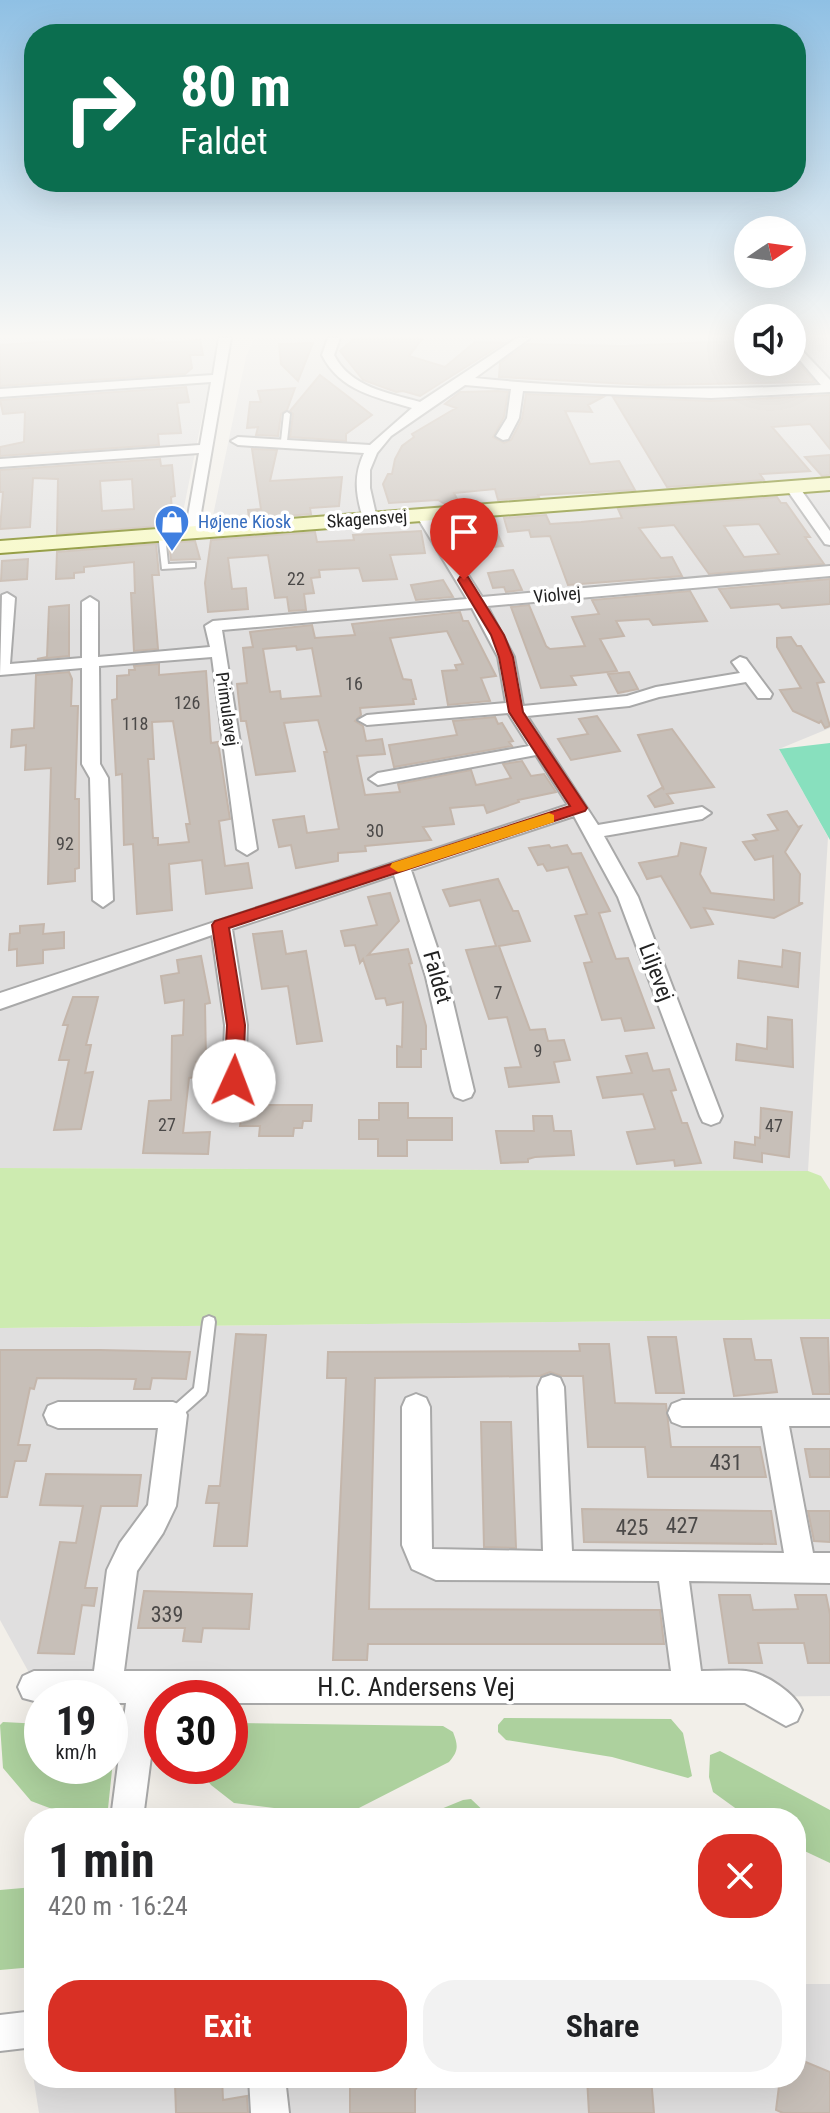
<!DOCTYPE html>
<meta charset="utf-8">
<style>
:root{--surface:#fff;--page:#f2f2f2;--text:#202124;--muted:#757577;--accent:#d93025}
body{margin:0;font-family:"Roboto Condensed",sans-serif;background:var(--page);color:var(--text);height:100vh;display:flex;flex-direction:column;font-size:30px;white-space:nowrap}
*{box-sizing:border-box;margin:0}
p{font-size:26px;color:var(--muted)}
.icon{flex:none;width:44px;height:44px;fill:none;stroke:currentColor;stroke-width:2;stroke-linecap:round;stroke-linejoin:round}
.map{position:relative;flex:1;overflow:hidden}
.sheet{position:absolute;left:24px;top:1808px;width:782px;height:280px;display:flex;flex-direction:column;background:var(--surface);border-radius:32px;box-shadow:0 8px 32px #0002}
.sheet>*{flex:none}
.banner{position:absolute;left:24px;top:24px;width:782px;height:168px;border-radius:32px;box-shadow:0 8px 32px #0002;background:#0b6e4f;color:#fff;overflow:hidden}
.needle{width:52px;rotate:77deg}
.buttons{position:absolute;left:734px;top:216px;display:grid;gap:16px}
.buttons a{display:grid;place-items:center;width:72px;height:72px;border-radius:50%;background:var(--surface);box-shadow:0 8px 32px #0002;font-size:40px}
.speed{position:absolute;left:24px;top:1680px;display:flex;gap:16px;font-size:40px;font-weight:700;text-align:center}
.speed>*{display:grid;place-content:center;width:104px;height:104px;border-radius:50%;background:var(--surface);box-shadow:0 8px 32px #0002;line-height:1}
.speed small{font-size:20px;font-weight:400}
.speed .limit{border:12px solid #d22;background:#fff;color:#111}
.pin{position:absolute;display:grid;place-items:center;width:68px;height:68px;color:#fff;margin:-82px -34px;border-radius:50% 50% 50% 0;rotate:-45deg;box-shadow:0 0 8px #0007}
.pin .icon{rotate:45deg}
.me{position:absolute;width:88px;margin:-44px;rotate:2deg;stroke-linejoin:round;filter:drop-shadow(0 0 6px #0008)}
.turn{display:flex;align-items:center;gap:28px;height:168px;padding:0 24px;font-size:36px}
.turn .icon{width:104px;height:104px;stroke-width:2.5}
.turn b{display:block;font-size:56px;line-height:68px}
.round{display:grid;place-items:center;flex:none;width:84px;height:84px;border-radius:32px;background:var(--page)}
.summary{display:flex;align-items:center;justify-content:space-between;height:136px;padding:0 24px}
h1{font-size:48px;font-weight:700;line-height:60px}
.button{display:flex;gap:16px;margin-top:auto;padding:16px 24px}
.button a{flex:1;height:92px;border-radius:32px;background:var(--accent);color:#fff;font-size:32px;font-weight:700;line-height:92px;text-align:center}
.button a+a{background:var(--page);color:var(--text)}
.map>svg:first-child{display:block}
.residential{fill:#e0dfdf}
.grass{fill:#cdebb0}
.forest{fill:#add19e}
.pitch{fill:#88e0be}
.building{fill:#c7bfb8;stroke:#c4b6ab;stroke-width:2;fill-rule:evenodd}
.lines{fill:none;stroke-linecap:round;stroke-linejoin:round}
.lane-casing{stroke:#a9a9a9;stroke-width:4}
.street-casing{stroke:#a9a9a9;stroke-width:4}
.secondary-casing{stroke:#707d05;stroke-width:4}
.lane{fill:#fff;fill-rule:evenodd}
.street{fill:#fff;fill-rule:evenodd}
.secondary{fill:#f7fabf;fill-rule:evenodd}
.route{fill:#d93025;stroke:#8d1f18;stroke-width:2}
.slow{fill:#f59e0b}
.labels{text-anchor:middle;stroke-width:7;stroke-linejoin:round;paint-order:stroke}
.far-street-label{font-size:18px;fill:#222;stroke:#fff}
.far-shop-label{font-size:18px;fill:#366cbe;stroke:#fff;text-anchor:start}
.number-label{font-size:18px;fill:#4b4948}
.street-label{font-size:22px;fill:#222;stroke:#fff}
.near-number-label{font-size:22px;fill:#4b4948}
.near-street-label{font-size:26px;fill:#222;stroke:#fff}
</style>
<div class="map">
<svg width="830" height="2113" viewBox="0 0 830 2113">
<rect width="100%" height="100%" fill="#f2efe9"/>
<path class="residential" d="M0 338H218L180 527 0 541Z
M254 338H748V362H792V338H830V477L211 525 246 357Z
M830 490V728L779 749 828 837 808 1171 0 1168V553Z
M830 1319V1696L230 1702V1698H43L0 1620V1328Z
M796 1984H830V2113H39L29 2050H34V2078H796Z"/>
<path class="grass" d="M0 1168 808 1171 821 1176 830 1190V1319L0 1328Z"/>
<path class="forest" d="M504 1718 671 1719 683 1733 692 1776 688 1778 612 1757 506 1740 498 1732V1725Z
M3 1722 42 1724V1766H110V1730L116 1732 107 1818H76L31 1801 3 1768 0 1725Z
M230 1723 443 1726 453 1732C458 1745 459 1751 449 1762L357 1809 330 1815 234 1803 211 1785 197 1766H230Z
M720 1751 830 1810V1863L796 1847V1818H749L713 1792 709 1777 710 1755Z
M471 1799 491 1818H419L463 1800Z
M34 1887V1967L0 1970V1890Z"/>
<path class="pitch" d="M830 743V840L779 749Z"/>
<path class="building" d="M98 338H154L155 343 200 340 203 355H190L192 368 185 374 0 386V345Z
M355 338H423L409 356 445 367 475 342 504 343 420 396 403 391 396 392 363 380 340 351Z
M735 341 748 342V362H792L793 356 815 382 648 385 499 377 500 363 527 344 624 346Z
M313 343 298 381 281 364 279 344Z
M320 375 372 415 346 434V441L290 437 293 414 290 411Z
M186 387 189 402 177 403 181 433 158 434 159 445 0 456V447L24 442 25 412 3 414 0 400Z
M295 388 287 410 281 414 278 436 256 435 258 427 247 428 250 402H261L258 391Z
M498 391 508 392 504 417 493 437 504 443 511 440 522 419 526 394 603 397 588 405 592 412 565 411 590 464 619 461 635 490 538 495 539 497 498 500 495 489 454 493 459 503 445 504 438 500 389 503 383 484 388 474H392L395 459 402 446 414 437 412 434 456 408 445 404 460 392Z
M830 395V449L810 424 772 427 810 471 760 474 764 480 667 487 613 397 711 401Z
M252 449 277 450 270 481 342 477 339 506 310 508 311 514 249 519 248 510 261 509Z
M830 455V475L822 476 805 457Z
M160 459 161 466 172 465 175 496 171 497 173 525 57 534 58 479 33 478 30 527 0 529 3 492H0V470ZM132 479 134 509 102 511 100 481Z
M777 497 781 503H786L810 537H805L824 564 709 574 674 525 639 528 661 558 672 557 682 576 568 585 550 536 531 537 529 530 508 532 504 518 546 515 550 524 581 522 622 518 618 509ZM759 524 779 554 744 557 724 526Z
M492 522 503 546 485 548 475 523Z
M421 531 425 553 390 555 397 579 363 581 359 568 319 570 320 577 311 578 314 593 304 594 306 610 289 611 287 597 275 598 268 555 228 558 232 589 246 588 248 609 208 612 205 583 211 540 315 532 317 542 354 540 353 535Z
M195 541 200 559 171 560 169 543Z
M156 544 159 575H152L158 649 134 651 131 593H135L134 562 84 567V572L74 573V578L56 579 57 552Z
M28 559 27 579 1 581 2 561Z
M513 570 522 590 506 592 504 587 493 588 488 573Z
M830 579V604L782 608 779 604 731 608 719 589Z
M443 580 453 597 416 600 411 585Z
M690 591 707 621 653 625 649 619 616 621 624 636 600 639 617 671 571 676 576 685 541 688 511 607 529 605 546 646 550 649 585 646 572 617 599 614 592 600Z
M69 605V656L37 659 47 657 49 607Z
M460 612 463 621H468L496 676 481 678 490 701 448 705 442 671 457 670 455 665 463 664 447 631 390 638 403 679 411 680 416 699H413L414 704 360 708 361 715 355 721 363 726 366 741 382 739 385 754 357 756 365 795 400 792 398 784 471 770 476 785 511 778 503 764 522 761 531 776 544 774 556 792 518 800 519 802 487 813 484 805 450 808 454 824 423 827 431 840 365 846 366 851 338 853V861L296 868 291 845 279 847 273 820 304 816 307 833 339 829 324 752H327L318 720 284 723 295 771 256 775 246 721H241L237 684 247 683 243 648 253 647 250 632 312 625 315 638 355 635 352 624ZM296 646 297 650 312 648 321 696 281 699 280 691 270 692 263 649Z
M791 637 797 646H801L824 682 817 683 830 726 825 728 821 721 819 723 793 711 780 690 801 688 777 647V638Z
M159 664V675L206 671 211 743 218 742 230 819 219 821 225 866 248 863 252 888 206 894 202 860 169 864 172 910 137 914 133 844 124 845 122 774 116 775 112 700 117 699V676L129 675V670H135L134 666ZM173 721 190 824H186L189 842 158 845V838H153L148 759H154L152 722Z
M69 672 72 679 71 706H78L75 799H79V868L75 869V881L48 884 51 768 25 770 26 745 11 747 12 730 34 728 36 675Z
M629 672 638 689 618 693 608 674Z
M597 716 620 751 571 760 558 739 588 734 579 719Z
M495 717 498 724 502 723 513 741 509 742 512 746 394 767 389 745 457 735 453 721Z
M672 729 714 787 667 794 673 803 655 807 648 796 663 787 664 790 638 735Z
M787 811 798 827 801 826 785 852 800 874 799 903H803L774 918 704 908 713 924 691 928 661 876 647 879 639 863 678 856 681 843 706 848 700 874 711 893 774 900 773 856 755 860 743 842 757 840 753 835 778 830 768 815Z
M549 845 551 848 567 845 572 854 581 853 610 911 599 913 616 959 628 958 654 1028 625 1031 621 1018 602 1020 584 963 592 962 575 916 587 914 568 867 547 871 543 864 538 865 529 848Z
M498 879 513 911H518L530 941 499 946 530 1030 545 1029 548 1041 564 1040 570 1060 554 1062 559 1082 509 1087 505 1068 521 1067 507 1017 489 1019 466 950 496 946 480 900 450 906 443 890Z
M390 893 399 921 368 955 408 949 412 963 409 964 426 1026V1049H421V1067H397V1046L402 1047 403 1002 387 1005 385 998 376 999 363 959 360 963 355 945 345 946 341 931 377 925 368 897Z
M44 924 43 934 64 932V948L43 950V963L17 966V949L9 950 10 934 20 933V926Z
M282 931 286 954 306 951 322 1041 297 1044 288 986 262 989 253 934Z
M783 950 800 953 798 987 738 978 739 961 782 967Z
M201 956 210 1003 205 1004 206 1061 196 1062V1077L189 1078 183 1133 210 1132 208 1154 143 1153 149 1101 171 1100 172 1036 183 1035 184 1000 165 1003 161 976 179 973 177 960Z
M73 997H98L86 1045H91L85 1073 93 1072 81 1129 54 1130 69 1060H59L68 1025H63Z
M768 1017 792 1020 793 1067 736 1060 737 1044 767 1049Z
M647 1053 653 1071 669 1069 676 1090 671 1091 682 1123H687L701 1163 675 1166 674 1160 637 1164 627 1132 655 1129 643 1094 603 1098 597 1077 632 1073 626 1056Z
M244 1098H263L262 1105H312L311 1121H303L302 1128H294L293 1136H259L260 1126H240Z
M379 1103H408V1118H452V1140H407V1156H378V1139H359V1120H379Z
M761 1108 792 1112 789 1157 762 1153V1162L734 1158 735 1142 755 1145V1137L760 1138Z
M533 1116H552L554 1131H571L574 1155 535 1157 528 1159V1162L501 1163 496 1131H534Z
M236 1334 266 1335 247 1546H214L219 1503H206L209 1486H220Z
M648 1337H676L684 1393H656Z
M801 1338H828L830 1394H813Z
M724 1339H751L755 1360H771L777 1392 734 1396Z
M579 1344H609L615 1403 666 1404 671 1447H760L766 1477H648L645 1447H588L583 1376H562L550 1372 540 1376 375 1378 369 1609 660 1610 664 1644H368L367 1660H333L346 1378H327L328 1352 580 1351Z
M0 1350H100L190 1352 186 1379 152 1378 150 1389H134L136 1379 37 1378 34 1389 30 1388 18 1445H30L26 1461H15L7 1497H0Z
M481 1422H511L516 1548 484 1547Z
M805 1449H830V1477H810Z
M46 1474 141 1475 137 1506H101L85 1588H97L94 1606 82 1605 74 1654 38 1653 60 1542 76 1543 83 1506 40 1505Z
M582 1509 771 1511 776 1544 584 1542Z
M808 1511H830V1542L814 1541Z
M144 1591 252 1594 249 1629 203 1628 201 1642 183 1641 185 1628H138Z
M719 1595H750L753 1610 798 1609 795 1595H826L830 1614V1663H808L804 1643H758L762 1663H729Z
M796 2058 830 2072V2113H783L776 2110 780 2078H796Z
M209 2078H222L223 2100 247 2096 248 2113H176L175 2084Z
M350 2078H424L415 2090V2113H350Z
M587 2078H651L654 2113H589Z"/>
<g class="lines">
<defs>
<path id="lane" d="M287 412 290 414 287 441 284 443 281 441 284 414Z
M158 533 165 535 168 564 192 563H195V567L162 569Z
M209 1316 214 1318 215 1322 207 1391 205 1395 178 1419 173 1421 168 1419 166 1415 168 1411 194 1388 203 1322 204 1318Z"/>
<path id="street" d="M219 338H231L197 536 192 537 185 533 199 453 0 467V459L200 445 211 382 0 397V389L213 375Z
M328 338H340L334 355C350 387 388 393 420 402L517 338H530L475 378C590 390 705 391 821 385L792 351V340L830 380V392L711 398 523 391 519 418 508 439 503 440 496 436 507 418 511 389 465 385 391 436 377 453 370 470V488L377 519 370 523 363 519C356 494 353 477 364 453L238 445 231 441 238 437 370 445 412 408C376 397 340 391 322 355Z
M792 483 797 484 830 531V545L825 544 785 487Z
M423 511 430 515 482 597 830 566V576L487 606 514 657 523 706 627 696 656 687 740 673 732 662 740 657 746 659 772 694 770 698H758L746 682 659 697 629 706 527 716 598 825 702 807 711 813 702 819 604 836 638 897 722 1116 719 1122 711 1125 703 1122 700 1116 618 897 574 816 411 870 447 977 474 1091 471 1097 463 1100 455 1097 452 1091 426 977 394 875 232 929 247 1025 245 1081 242 1087 234 1090 226 1087 223 1081 225 1025 212 935 0 1009V993L568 805 536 755 378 785 369 779 378 773 529 746 508 713 367 725 358 720 367 715 506 703 498 657 472 608 222 630 257 849 247 855 237 849 212 657 99 666 100 764 108 778 113 900 103 907 93 900 90 778 82 764V668L0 675 2 595 7 593 15 598 10 664 82 658V602L90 597 98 602V657L210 647 205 626 213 621 467 599 416 515Z
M551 1375 560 1378 564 1387 572 1551 784 1553 762 1426H682L672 1422 668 1413 672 1404 682 1400H830V1426H789L813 1553H830V1583L689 1581 701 1671C716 1671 732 1670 746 1671 765 1673 795 1693 802 1710L797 1721 786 1726 745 1703H230V1698H162V1703H158L143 1818H111L126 1703H110V1698H42V1703L23 1698 18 1687 23 1676 34 1671H94L107 1570 120 1543 148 1505 158 1428H58L48 1424 44 1415 48 1406 58 1402H173L183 1406 187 1415 176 1506 163 1533 137 1571 124 1671H671L659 1581 436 1580 412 1569 402 1545V1407L406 1398 416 1394 426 1398 430 1407 432 1549 543 1551 538 1387 542 1378Z
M34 2011V2047L0 2051V2015Z
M249 2078H285L289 2113H251Z"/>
<path id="secondary" d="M830 478V490L0 553V541Z"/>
</defs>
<use href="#lane" class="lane-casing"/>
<use href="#street" class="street-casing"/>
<use href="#secondary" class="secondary-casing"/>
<use href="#lane" class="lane"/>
<use href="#street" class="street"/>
<use href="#secondary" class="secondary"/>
</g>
<linearGradient id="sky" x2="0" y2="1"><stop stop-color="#8fc0e4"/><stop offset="0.53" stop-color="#f9f8f5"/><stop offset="1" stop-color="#f9f8f5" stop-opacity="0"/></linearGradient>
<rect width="830" height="634" fill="url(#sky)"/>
<path class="route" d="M460 577H468L504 635 513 657 523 712 587 808 585 811 229 928 245 1025 243 1081 240 1086H227L224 1081 227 1025 212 925 215 921 570 806 509 712 499 657 491 635 458 580Z"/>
<path class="slow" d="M549 813 554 815V822L403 871 398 872 390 867 392 863Z"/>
<defs>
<symbol id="shop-pin" viewBox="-11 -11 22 30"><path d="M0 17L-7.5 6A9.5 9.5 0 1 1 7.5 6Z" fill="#3f7fe0" stroke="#fff"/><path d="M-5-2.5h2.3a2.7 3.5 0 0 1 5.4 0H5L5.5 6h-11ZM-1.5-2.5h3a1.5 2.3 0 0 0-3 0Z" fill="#fff"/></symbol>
</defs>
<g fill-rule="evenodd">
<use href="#shop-pin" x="152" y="502" width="40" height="54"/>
</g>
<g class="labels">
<g class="far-street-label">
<text transform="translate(367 519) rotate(-4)" y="6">Skagensvej</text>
<text transform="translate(557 595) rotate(-5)" y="6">Violvej</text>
<text transform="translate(227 709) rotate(82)" y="6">Primulavej</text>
</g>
<g class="far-shop-label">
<text x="198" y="528">Højene Kiosk</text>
</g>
<g class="number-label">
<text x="296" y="585">22</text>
<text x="354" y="690">16</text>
<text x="187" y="709">126</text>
<text x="135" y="730">118</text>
<text x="375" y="837">30</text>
<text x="65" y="850">92</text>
<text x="498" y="999">7</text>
<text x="538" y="1057">9</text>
<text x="167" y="1131">27</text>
<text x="774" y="1132">47</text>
</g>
<g class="street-label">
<text transform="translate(657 972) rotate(69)" y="8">Liljevej</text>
<text transform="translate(438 977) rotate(74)" y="8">Faldet</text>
</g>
<g class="near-number-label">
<text x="726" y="1470">431</text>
<text x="682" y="1533">427</text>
<text x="632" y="1535">425</text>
<text x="167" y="1622">339</text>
</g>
<g class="near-street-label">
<text x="416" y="1696">H.C. Andersens Vej</text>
</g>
</g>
</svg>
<div class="buttons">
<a><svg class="needle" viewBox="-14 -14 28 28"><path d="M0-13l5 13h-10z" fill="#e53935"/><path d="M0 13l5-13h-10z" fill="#757577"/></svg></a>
<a><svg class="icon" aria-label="sound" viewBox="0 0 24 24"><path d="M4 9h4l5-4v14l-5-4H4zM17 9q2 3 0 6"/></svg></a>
</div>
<div class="speed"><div>19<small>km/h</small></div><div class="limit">30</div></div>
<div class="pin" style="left:464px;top:580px;background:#d93025"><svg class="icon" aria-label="arrive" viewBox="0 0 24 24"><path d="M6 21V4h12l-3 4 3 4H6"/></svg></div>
<svg class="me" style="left:234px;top:1081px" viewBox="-20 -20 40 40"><circle r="19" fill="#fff"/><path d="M0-13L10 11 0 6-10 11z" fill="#d93025"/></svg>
<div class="banner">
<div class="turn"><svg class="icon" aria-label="right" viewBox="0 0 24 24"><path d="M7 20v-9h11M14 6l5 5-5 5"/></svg><div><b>80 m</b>Faldet</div></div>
</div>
<section class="sheet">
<div class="summary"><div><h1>1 min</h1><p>420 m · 16:24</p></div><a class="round" style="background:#d93025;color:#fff"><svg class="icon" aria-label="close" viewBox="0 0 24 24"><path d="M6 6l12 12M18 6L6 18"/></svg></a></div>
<div class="button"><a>Exit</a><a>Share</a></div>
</section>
</div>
